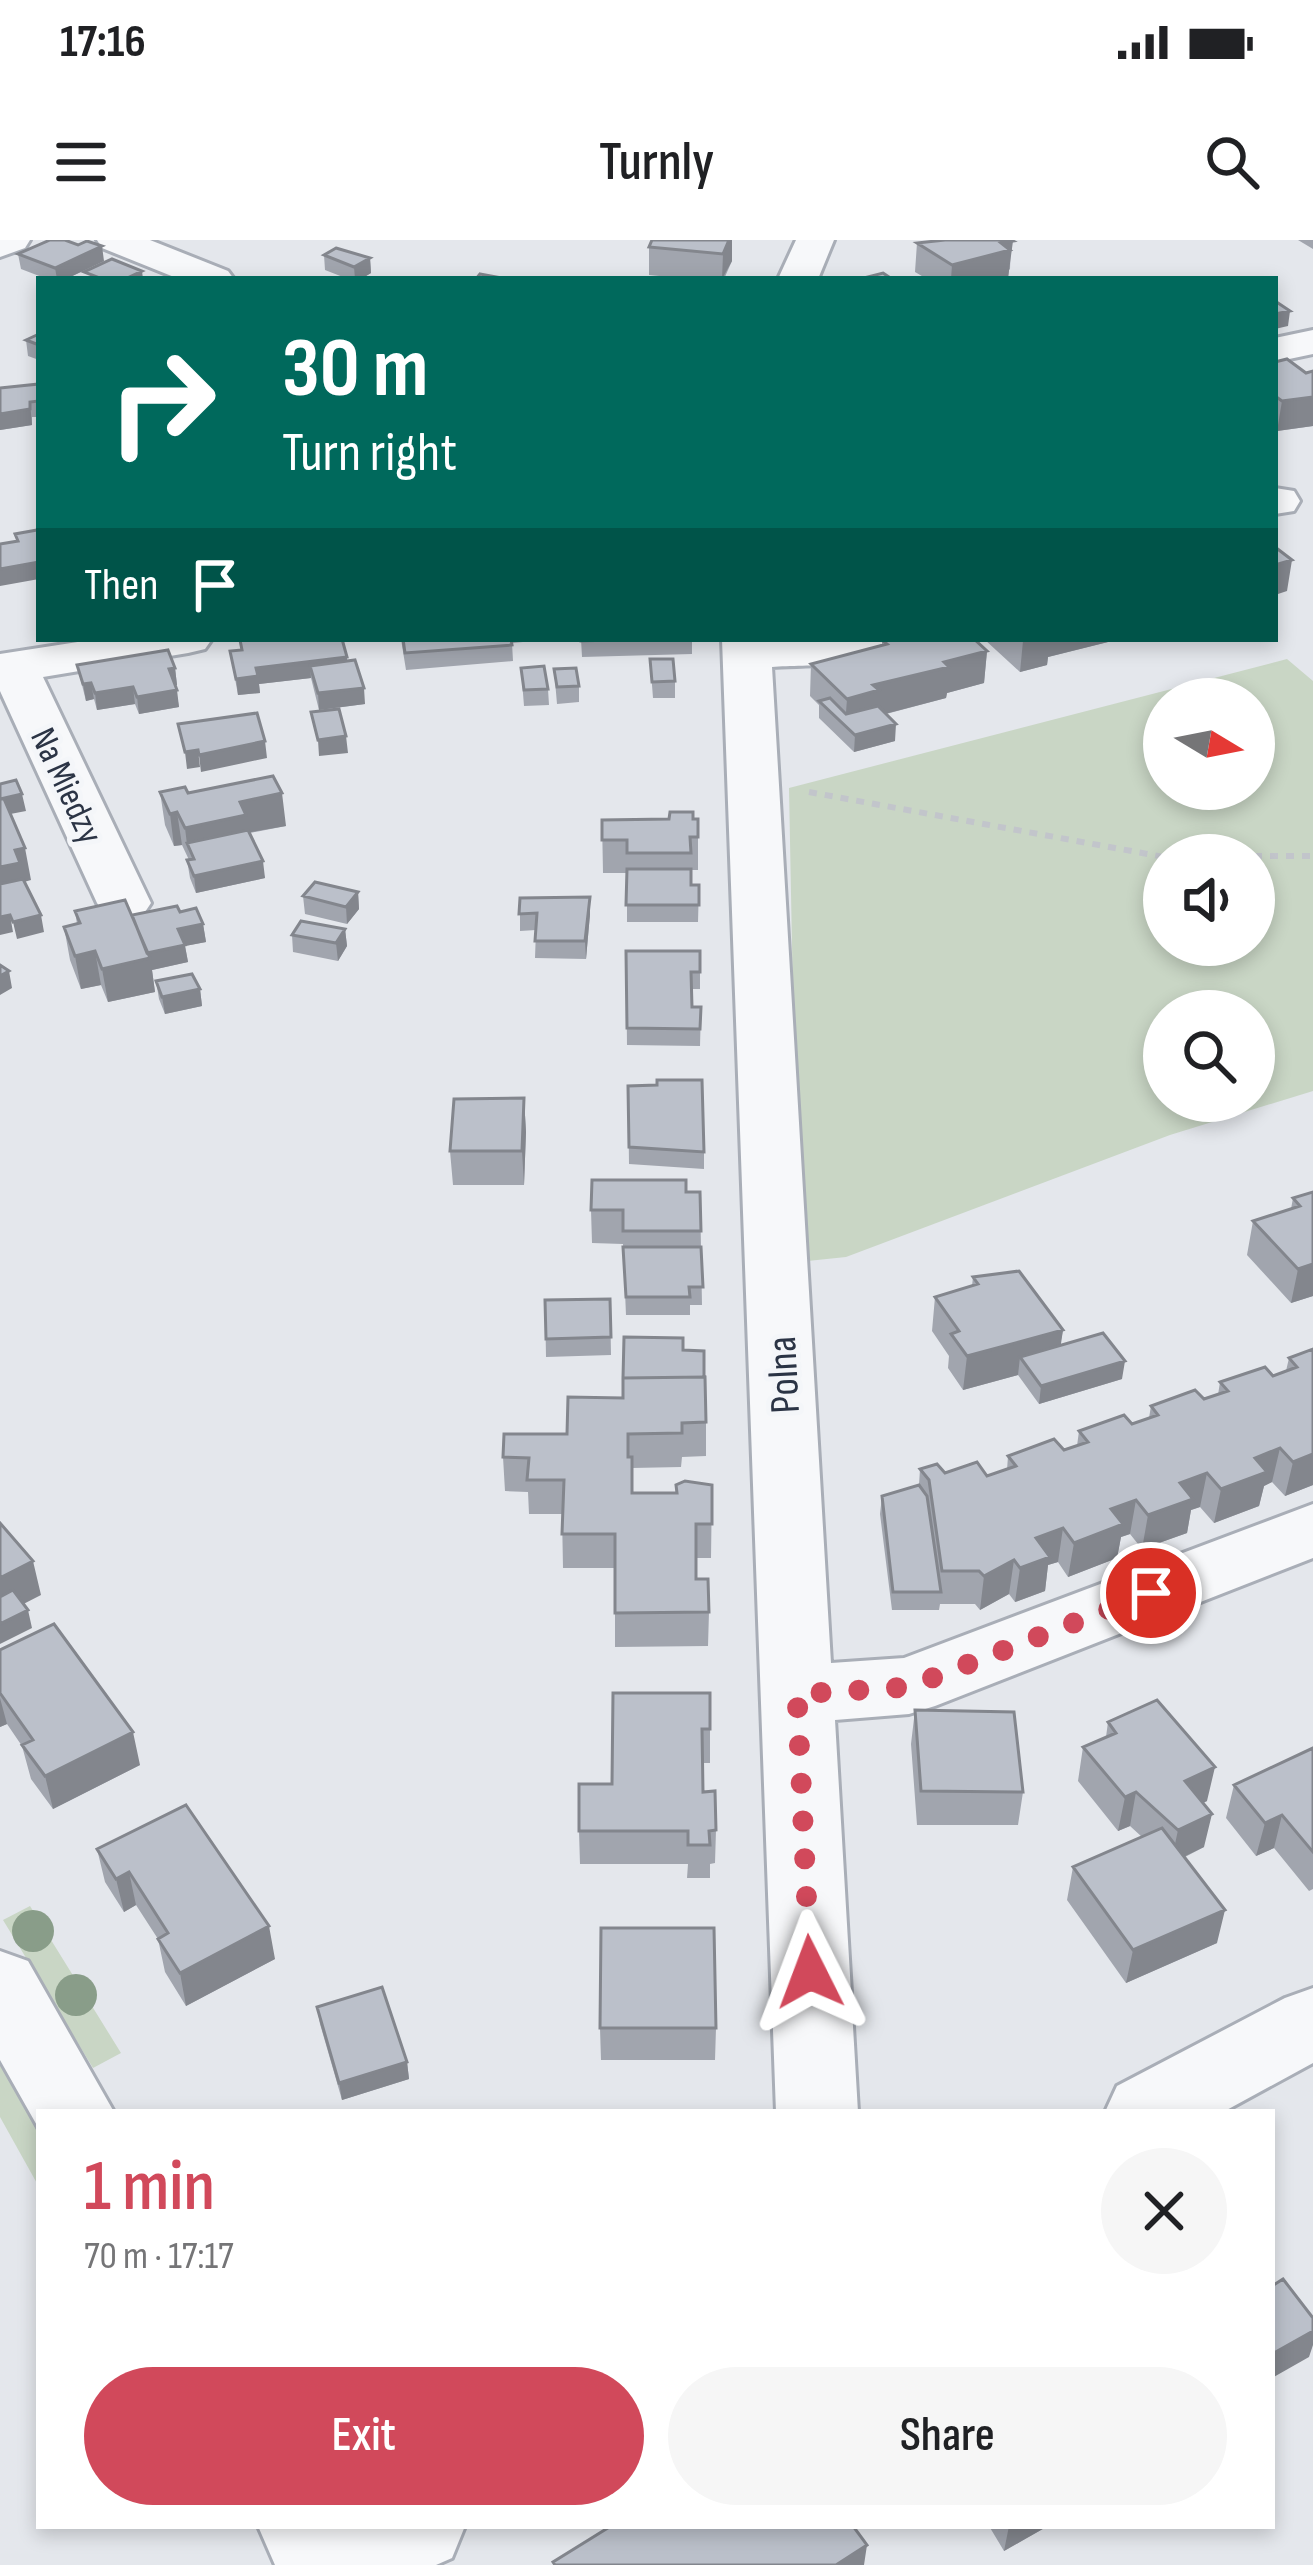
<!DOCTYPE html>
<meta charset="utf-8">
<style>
:root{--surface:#fff;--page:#f6f6f6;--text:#202124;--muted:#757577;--accent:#d1495b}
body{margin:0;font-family:"Sofia Sans Condensed",sans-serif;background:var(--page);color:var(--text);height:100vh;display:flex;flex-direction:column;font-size:45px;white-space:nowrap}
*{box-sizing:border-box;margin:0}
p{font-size:39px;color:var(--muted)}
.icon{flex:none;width:66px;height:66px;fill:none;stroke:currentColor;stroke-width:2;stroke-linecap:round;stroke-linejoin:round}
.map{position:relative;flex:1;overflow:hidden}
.details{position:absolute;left:36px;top:1869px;width:1239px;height:420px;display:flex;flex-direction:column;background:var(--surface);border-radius:0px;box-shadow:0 6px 18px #0003}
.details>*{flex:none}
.guide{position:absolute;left:36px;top:36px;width:1242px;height:366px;border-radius:0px;box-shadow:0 6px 18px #0003;background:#00695c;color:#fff;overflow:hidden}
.needle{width:78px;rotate:100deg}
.controls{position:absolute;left:1143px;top:438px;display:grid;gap:24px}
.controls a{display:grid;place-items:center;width:132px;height:132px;border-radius:50%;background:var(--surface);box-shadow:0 6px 18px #0003;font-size:60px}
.pin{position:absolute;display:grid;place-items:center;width:102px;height:102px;color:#fff;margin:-51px;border:6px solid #fff;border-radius:50%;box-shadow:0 3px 12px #0007}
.me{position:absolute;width:132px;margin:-66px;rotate:357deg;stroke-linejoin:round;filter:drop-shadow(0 0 9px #0008)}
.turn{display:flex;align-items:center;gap:42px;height:252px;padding:0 48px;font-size:54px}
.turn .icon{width:156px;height:156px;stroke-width:2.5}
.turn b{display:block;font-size:84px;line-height:102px}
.then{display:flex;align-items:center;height:114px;padding:0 48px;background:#0003;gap:24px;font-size:45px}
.round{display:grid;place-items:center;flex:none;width:126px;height:126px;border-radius:63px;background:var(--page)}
.summary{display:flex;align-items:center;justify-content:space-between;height:204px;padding:0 48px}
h1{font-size:72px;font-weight:600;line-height:90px;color:var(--accent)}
.button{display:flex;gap:24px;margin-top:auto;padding:24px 48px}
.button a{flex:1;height:138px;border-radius:72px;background:var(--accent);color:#fff;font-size:48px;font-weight:600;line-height:138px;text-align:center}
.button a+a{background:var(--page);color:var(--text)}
.status{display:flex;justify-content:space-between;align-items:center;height:84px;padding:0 60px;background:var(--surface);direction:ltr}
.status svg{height:33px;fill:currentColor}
header{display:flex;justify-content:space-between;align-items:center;height:156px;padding:0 48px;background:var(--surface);font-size:54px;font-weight:600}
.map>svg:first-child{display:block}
.green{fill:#c9d6c5;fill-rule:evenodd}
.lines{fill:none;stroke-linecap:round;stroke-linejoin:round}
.minor-casing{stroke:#a9aeb7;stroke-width:6}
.tertiary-casing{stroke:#a9aeb7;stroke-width:6}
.path{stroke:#c2c5cb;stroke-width:6;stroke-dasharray:8 8;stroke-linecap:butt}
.minor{fill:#f7f8fa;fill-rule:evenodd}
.tertiary{fill:#f7f8fa;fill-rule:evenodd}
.tree{fill:#899d89}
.wall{fill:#a1a5ae}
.shaded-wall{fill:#83868d}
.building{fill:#bbc0ca;stroke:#83868d;stroke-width:3}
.route{stroke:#d1495b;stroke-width:21;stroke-dasharray:0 37.8}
.labels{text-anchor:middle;stroke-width:10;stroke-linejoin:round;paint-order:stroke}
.far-street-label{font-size:36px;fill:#2b3445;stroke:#f4f6f9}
.street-label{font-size:42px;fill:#2b3445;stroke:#f4f6f9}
</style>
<div class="status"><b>17:16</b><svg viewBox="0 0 49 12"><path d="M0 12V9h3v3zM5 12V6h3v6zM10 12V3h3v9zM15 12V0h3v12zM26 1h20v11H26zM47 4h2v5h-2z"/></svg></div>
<header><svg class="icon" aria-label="menu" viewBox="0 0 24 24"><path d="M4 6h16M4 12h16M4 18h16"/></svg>Turnly<svg class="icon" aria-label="search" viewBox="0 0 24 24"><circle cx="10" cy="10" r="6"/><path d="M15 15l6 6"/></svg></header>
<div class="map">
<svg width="1313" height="2325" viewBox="0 0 1313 2325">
<rect width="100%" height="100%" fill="#e4e7ec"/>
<path class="green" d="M1287 419 1313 441V851L1170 895 846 1017 798 1022 789 548ZM1164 459H1254V549H1164ZM1164 615H1254V705H1164ZM1164 771H1254V861H1164Z
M30 1666 121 1813 93 1828 3 1680Z
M0 1823 39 1888V1947L0 1877Z"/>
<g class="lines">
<defs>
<path id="minor" d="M97 0H150L228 31 234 39H179L102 8Z
M796 0H834L818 39H778Z
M1313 90V114L1275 122V98Z
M1275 248 1294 251 1300 261 1294 271 1275 274Z
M97 399H212L205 409 188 413 43 437 151 663 143 675 124 679 105 675 97 663 0 451V414Z
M722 399H895C874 430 806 424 772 427L831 1423 904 1418 1313 1264V1318L935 1466 909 1474 835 1480 858 1872H776Z
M1313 1748V1823L1223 1872H1105L1117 1846 1285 1758Z
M307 2286H465L452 2318 436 2325H279L293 2292Z"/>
<path id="tertiary" d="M0 0H30L25 8 0 17Z
M0 1711 28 1721 114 1872H39V1889L0 1820Z
M258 2286H354L371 2325H275Z"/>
</defs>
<use href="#minor" class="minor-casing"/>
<use href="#tertiary" class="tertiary-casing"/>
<path class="path" d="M809 552 1164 617
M1254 616H1313"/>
<use href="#minor" class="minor"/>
<use href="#tertiary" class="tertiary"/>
</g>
<g class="tree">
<circle cx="33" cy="1691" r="21"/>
<circle cx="76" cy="1755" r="21"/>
</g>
<path class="wall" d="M652 0H732V21L724 39H690L649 35V7Z
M939 0H1011L1010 29 1009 30 1008 38 927 39 915 32 917 3 941 2Z
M1298 0H1313V9Z
M18 14 104 21 66 39H47L21 29Z
M324 15 370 18 371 33 361 39H348L325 30Z
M39 94V120L28 116 26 100Z
M1275 122 1306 133 1313 131V186L1277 191 1275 189Z
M39 144V177H32V185L0 190V148Z
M401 399H523V402L512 403 513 421 406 430Z
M581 399H692V414L582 417Z
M984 399H1112V401L1048 417 1047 425 1020 432Z
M240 400 347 421 365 464 319 470 311 438 259 444 260 453 238 455 230 411 241 410Z
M882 400 987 411 984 443 947 453 946 458 886 474 895 501 854 512 819 478V465L810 456 811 424 882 406Z
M650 419 675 441V458H653Z
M77 425 175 428 177 445H175L179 467 139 474 135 464 97 470 94 459 86 461Z
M521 428 548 449 549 465 524 466Z
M554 429 579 446V462L557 464Z
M160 552 188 553 286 586 250 593 265 638 196 653 190 638 187 620H189L182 605 174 606 165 585Z
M698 579V630H691V645H699L698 682H627V633H603L602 580Z
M358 652 359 669 347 684 305 674 303 656Z
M520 658 590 674 586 719 535 718 536 690 520 691Z
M75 671 132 675 180 672 203 684 206 702 185 706 188 722 152 730 155 752 108 762 101 745 81 749 70 720 64 687 77 684Z
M345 689 347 706 338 721 293 712 292 695Z
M626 711H700V749H691L692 767H701L700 806 627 805Z
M156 741 200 749 202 766 165 774 159 759Z
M628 846 704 912V929L629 924Z
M524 858 526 892 524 945H453L450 911Z
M686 952H700L702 1065H690V1075H626L623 1004 592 1003 591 970Z
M1313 952V1056L1291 1063 1247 1015 1253 981 1291 969 1293 958Z
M973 1037 1063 1090 1060 1105 1122 1139 1039 1164 1018 1135 963 1150 948 1128 949 1116 932 1091 935 1057 972 1046Z
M610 1059 611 1115 546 1117 545 1060Z
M1313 1109V1245L1285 1256 1272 1242 1264 1246 1259 1266 1214 1283 1200 1267 1191 1270 1187 1293 1142 1309 1130 1294 1121 1297 1117 1318 1068 1337 1058 1322 1048 1325 1045 1351 1015 1362 1009 1354 980 1370 975 1364H940L939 1370H892L880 1274 882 1256 919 1245 920 1229 987 1236 1007 1230 1008 1216 1064 1210 1077 1206 1079 1191 1132 1184 1149 1178 1151 1166 1204 1159 1218 1155 1220 1142 1273 1136 1286 1131 1289 1118Z
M683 1110 706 1182V1216L682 1217 681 1227 632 1228V1253H676L712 1245 711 1318H696V1339L709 1372 708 1406 615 1407V1328H563L562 1274H529L528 1252 505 1251 503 1217 567 1194 623 1158Z
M0 1410 140 1525 53 1569 31 1539 22 1506 7 1484 0 1487Z
M613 1453 710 1489V1523H702L703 1552 716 1590 715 1623 710 1624V1638H687L688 1624H580L579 1591 612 1544Z
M915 1470 1023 1552 1018 1585H917L911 1504Z
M1108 1482 1207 1561 1203 1563 1204 1607 1185 1617 1217 1703 1126 1743 1067 1660 1073 1627 1142 1597 1130 1586 1118 1591 1078 1541 1083 1507 1106 1497Z
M1313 1508V1649L1309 1651 1274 1608 1256 1616 1226 1578 1234 1545Z
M97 1609 275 1719 186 1766 165 1732 158 1699 136 1665 124 1672 105 1642Z
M317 1767 407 1822 409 1839 342 1860 320 1784Z
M600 1788H716L715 1820H601Z
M989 2286H1048L1004 2311Z"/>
<path class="shaded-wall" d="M729 0H732V21L722 39 723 14Z
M1013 1 1008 38 951 39 952 25 1001 3Z
M102 6 104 21 66 39H57L55 28Z
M370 18 371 33 361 39H355L354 27Z
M142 31 143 39H125Z
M1290 71 1288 86 1275 89V74Z
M1313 157V186L1277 191 1282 161Z
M30 162 32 185 0 190V174Z
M1292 320 1287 351 1275 355V325Z
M39 322V339L0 346V329Z
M1030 399H1112V401L1048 417 1047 425 1020 432 1023 401Z
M987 411 984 443 947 453 946 458 877 476 845 486 847 459 873 445 944 422Z
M347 417 348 434 310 426 311 438 259 444 260 453 238 455 236 439 256 428Z
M175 428 177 445 171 446 169 429Z
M91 443 94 459 86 461 83 444Z
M133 447 135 464 97 470 95 453Z
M364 448 365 464 319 470 318 453Z
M177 450 179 467 139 474 137 457Z
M896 484 895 501 854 512 855 495Z
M346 496 348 513 319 516 318 500Z
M265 501 267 518 201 532 199 515Z
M198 510 200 527 187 529 185 512Z
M282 553 286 586 187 603 189 621 185 588 240 562Z
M22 554 26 571 0 576V559Z
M177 572 182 605 174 606 170 574Z
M25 608 31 640 24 642 0 661V627L15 610Z
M263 621 265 638 196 653 194 636Z
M358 652 359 669 347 684 346 667Z
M590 657V674L586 719 585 701Z
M10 675 13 692 0 695V677Z
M41 675 44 692 17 699 13 682Z
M203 684 206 702 185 706 188 722 152 730 155 752 108 762 102 729 144 713 178 689Z
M345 689 347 706 338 721 336 703Z
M95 711 101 745 81 749 75 716Z
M9 731 12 748 0 755V736Z
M200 749 202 766 165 774 162 757Z
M524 858 526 892 524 945 522 911Z
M1313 1024V1056L1291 1063 1298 1029Z
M1063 1090 1058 1124 1020 1117 1018 1135 963 1150 967 1116Z
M1125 1121 1122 1139 1039 1164 1041 1146Z
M1280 1208 1272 1242 1264 1246 1259 1266 1214 1283 1221 1249 1255 1218Z
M1313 1214V1245L1285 1256 1293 1222Z
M1207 1233 1200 1267 1191 1270 1187 1293 1142 1309 1148 1275 1180 1243Z
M1136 1260 1130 1294 1121 1297 1117 1318 1068 1337 1074 1303 1111 1269Z
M1063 1288 1058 1322 1048 1325 1045 1351 1015 1362 1020 1328 1036 1298Z
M1014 1320 1009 1354 980 1370 984 1336Z
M33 1321 41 1355 0 1376V1338Z
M28 1370 32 1388 0 1404V1384Z
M0 1458 7 1484 0 1487Z
M133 1492 140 1525 53 1569 45 1536Z
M1215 1527 1207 1561 1178 1574 1185 1541Z
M1136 1552 1130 1586 1118 1591 1125 1557Z
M1212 1574 1204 1607 1171 1623 1178 1590Z
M1282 1575 1274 1608 1256 1616 1265 1583Z
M129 1632 136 1665 124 1672 116 1639Z
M1225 1670 1217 1703 1126 1743 1133 1710Z
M269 1686 275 1719 186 1766 180 1733Z
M407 1822 409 1839 342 1860 339 1843Z
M1313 2091V2105L1309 2117 1272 2138V2114Z
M1009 2286H1048L1004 2311Z
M867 2305 864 2325H836Z"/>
<path class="building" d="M50 0H65L78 5 87 1 102 6 55 28 18 14Z
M652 0H729L723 14 649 7Z
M945 0H1011L1013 1 1001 3 1010 10 952 25 917 3Z
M336 8 370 18 354 27 324 15Z
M112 19 142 31 125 39H102L84 32Z
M883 33 892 39H860Z
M480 34 507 39H476Z
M1275 61 1290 71 1275 74Z
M39 94V105L26 100Z
M1287 119 1306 133 1313 131V157L1282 161 1275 156V122Z
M39 144V161L30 162V169L0 174V148Z
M37 290 39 296V322L0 329V304L18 301 15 294Z
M1275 307 1292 320 1275 325Z
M342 399 347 417 256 428 258 436 236 439 230 411 242 410 240 400Z
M403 399H511L512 405 405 413Z
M581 399H642L581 401Z
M887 399H974L987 411 944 422 949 427 873 445 879 450 847 459 811 424 887 404 882 400Z
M168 410 175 428 169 429 177 450 137 457 133 447 95 453 91 443 83 444 77 425Z
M650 419H673L675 441 652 442Z
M355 420 364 448 318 453 310 426Z
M544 426 548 449 524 450 521 428Z
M576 428 579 446 557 447 554 429Z
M830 458 846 474 878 466 896 484 855 495 819 461Z
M339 469 346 496 318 500 311 472Z
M257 473 265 501 199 515 198 510 185 512 178 484Z
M273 536 282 553 240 562 246 575 185 588 177 572 170 574 160 552 185 547 188 553Z
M16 540 22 554 0 559V544Z
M0 559H4L25 608 15 610 20 623 0 627Z
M670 572H693V579H698V597H690L691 613H627V600H602V580L669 579Z
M248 590 263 621 194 636 187 620 194 619 187 603Z
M627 629H691V645H699V665H626Z
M23 639 41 675 13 682 10 675 0 677V644Z
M315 642 358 652 346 667 303 656Z
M590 657 585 701H535L537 673 519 674 520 658Z
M125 660 150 718 102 729 95 711 75 716 64 687 80 683 75 671Z
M177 666 180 672 196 668 203 684 178 689 185 705 147 713 132 675Z
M301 681 345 689 336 703 292 695Z
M626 711H700V732H691L692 767H701L700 789 627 788Z
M0 725 9 731 0 736Z
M192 734 200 749 162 757 156 741Z
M657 840H702L704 912 629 907 628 846 657 845Z
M524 858 522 911H450L454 859Z
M592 940H686V952H700L701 991H623V970H591Z
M1313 952V1024L1298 1029 1253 981 1300 966 1293 958Z
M623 1007H701L703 1047H689L690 1057H626Z
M1019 1031 1063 1090 967 1116 951 1094 959 1091 935 1057 978 1044 973 1037Z
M610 1059 611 1097 546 1099 545 1060Z
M1103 1093 1125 1121 1041 1146 1020 1117Z
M624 1097 683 1098V1110L704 1111V1137L623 1138Z
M1313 1109V1214L1293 1222 1280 1208 1255 1218 1267 1232 1221 1249 1207 1233 1180 1243 1193 1259 1148 1275 1136 1260 1111 1269 1123 1284 1074 1303 1063 1288 1036 1298 1050 1317 1020 1328 1014 1320 984 1336 979 1331H942L929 1240 920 1229 937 1224 945 1233 977 1222 987 1236 1016 1226 1008 1216 1054 1199 1064 1210 1088 1202 1079 1191 1124 1175 1132 1184 1158 1175 1151 1166 1195 1150 1204 1159 1228 1151 1220 1142 1265 1127 1273 1136 1297 1127 1289 1118Z
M705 1137 706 1182 682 1183V1193L628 1194V1217H632V1253H677L676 1245 685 1241 712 1245V1284H696V1339H708L709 1372 615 1373V1294H562L564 1240H527L529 1218 503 1217 504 1194H567L568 1157 623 1158V1138Z
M919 1245 927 1256 941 1352H893L882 1256Z
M0 1283 33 1321 0 1338Z
M13 1350 28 1370 0 1384V1357Z
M54 1384 133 1492 45 1536 22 1505 33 1500 0 1453V1410Z
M613 1453H710V1489H702L703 1552 715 1551 716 1590 709 1591 710 1605H688V1591H579V1544H612Z
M1157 1460 1215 1527 1185 1541 1212 1574 1178 1590 1136 1552 1125 1557 1083 1507 1116 1493 1108 1482Z
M915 1470 1014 1472 1023 1552 921 1551Z
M1313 1508V1612L1282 1575 1265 1583 1234 1545Z
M186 1565 269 1686 180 1733 158 1699 168 1693 129 1632 116 1639 97 1609Z
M1162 1588 1225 1670 1133 1710 1073 1627Z
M601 1688H714L716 1788H600Z
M382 1747 407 1822 339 1843 317 1767Z
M1283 2039 1313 2078V2091L1272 2114V2046Z
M611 2286H853L867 2305 836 2325H555L553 2322Z"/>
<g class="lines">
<path class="route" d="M810 1732 797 1454 909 1447 1151 1353"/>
</g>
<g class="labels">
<g class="far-street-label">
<text transform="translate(68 545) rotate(65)" y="13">Na Miedzy</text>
</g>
<g class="street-label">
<text transform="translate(782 1135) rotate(-93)" y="15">Polna</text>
</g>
</g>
</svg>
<div class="controls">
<a><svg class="needle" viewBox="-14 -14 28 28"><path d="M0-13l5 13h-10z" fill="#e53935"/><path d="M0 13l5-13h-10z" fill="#757577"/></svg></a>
<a><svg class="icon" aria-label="sound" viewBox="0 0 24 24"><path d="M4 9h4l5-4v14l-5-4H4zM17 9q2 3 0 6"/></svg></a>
<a><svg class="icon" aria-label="search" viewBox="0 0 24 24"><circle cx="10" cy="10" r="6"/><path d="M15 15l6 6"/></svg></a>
</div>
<div class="pin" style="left:1151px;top:1353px;background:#d93025"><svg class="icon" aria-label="arrive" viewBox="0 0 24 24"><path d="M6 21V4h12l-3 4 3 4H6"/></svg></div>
<svg class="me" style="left:810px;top:1732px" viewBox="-20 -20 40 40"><path d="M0-17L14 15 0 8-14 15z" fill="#d1495b" stroke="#fff" stroke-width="4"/></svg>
<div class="guide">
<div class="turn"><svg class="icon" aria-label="right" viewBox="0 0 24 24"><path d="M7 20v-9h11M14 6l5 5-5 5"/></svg><div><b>30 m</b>Turn right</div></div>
<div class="then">Then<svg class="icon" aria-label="arrive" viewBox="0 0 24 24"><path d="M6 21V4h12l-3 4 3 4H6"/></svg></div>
</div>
<section class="details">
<div class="summary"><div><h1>1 min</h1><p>70 m · 17:17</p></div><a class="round"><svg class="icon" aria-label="close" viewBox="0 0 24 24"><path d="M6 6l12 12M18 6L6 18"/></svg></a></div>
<div class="button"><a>Exit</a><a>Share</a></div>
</section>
</div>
